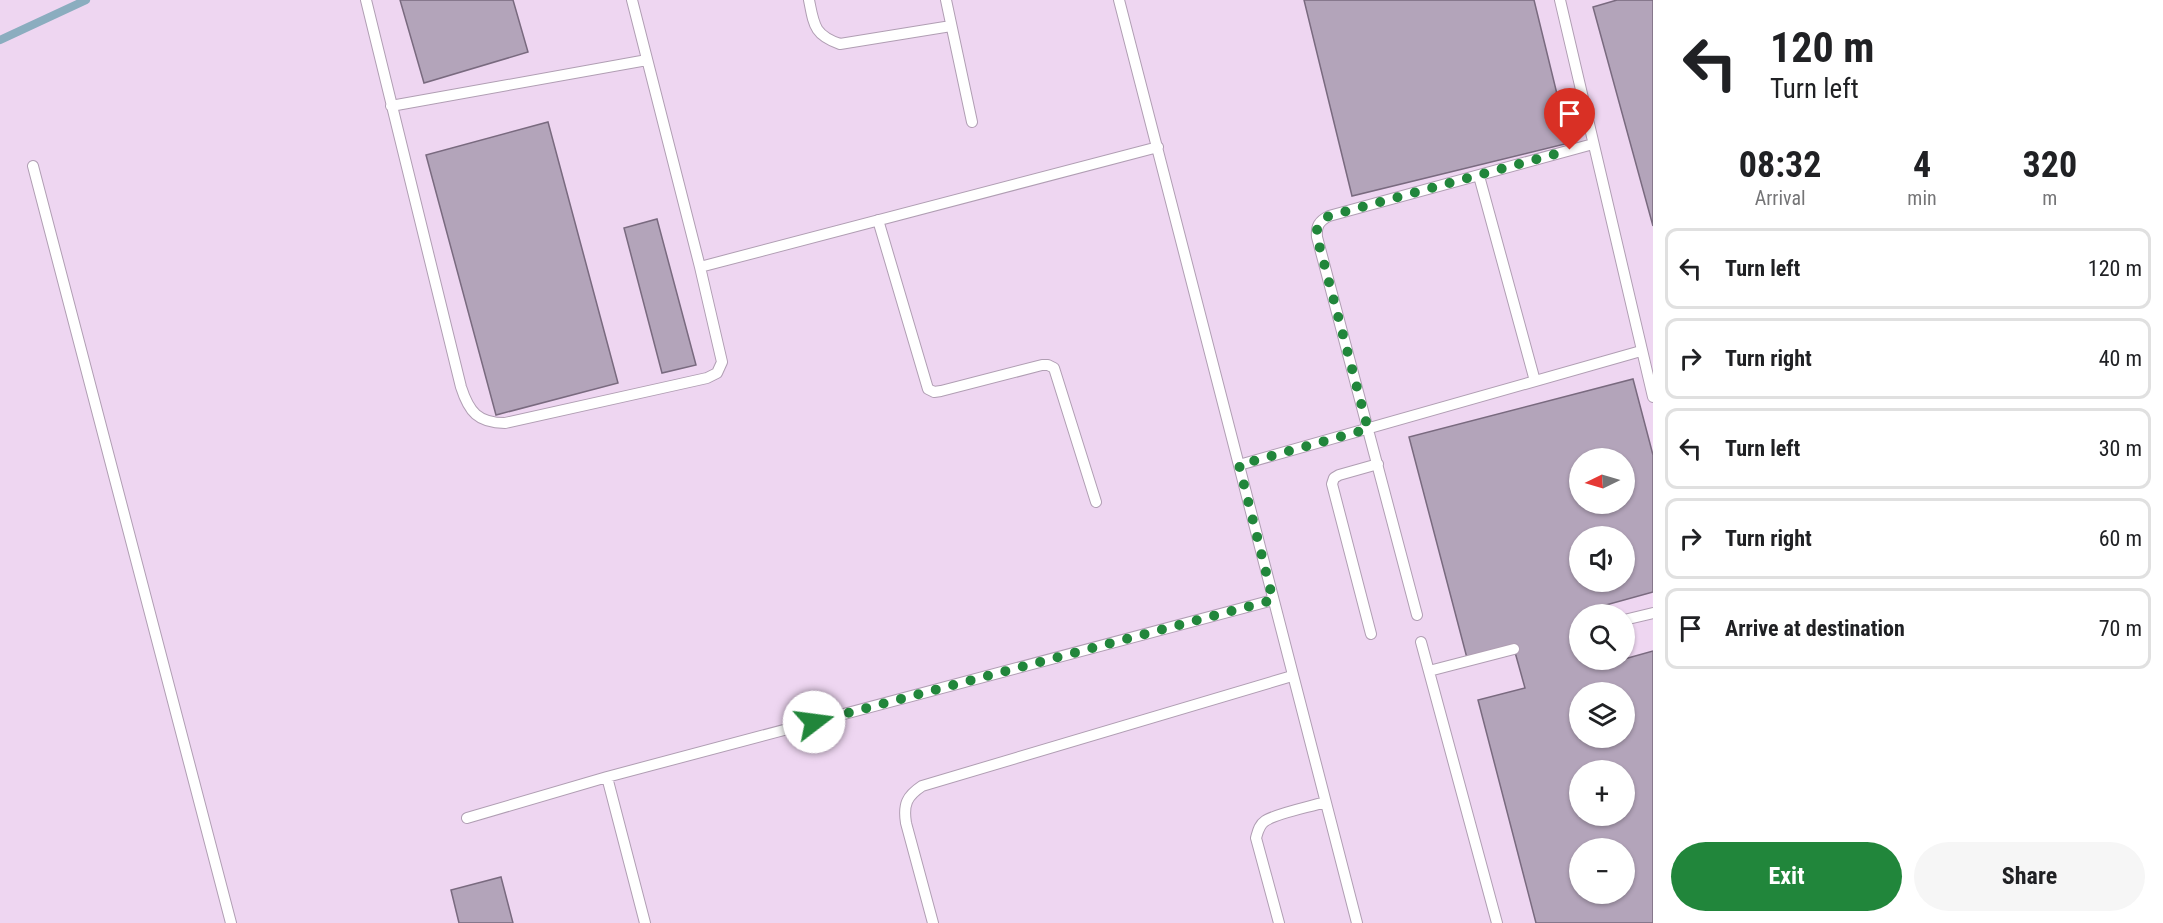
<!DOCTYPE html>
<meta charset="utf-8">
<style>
:root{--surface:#fff;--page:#f6f6f6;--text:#202124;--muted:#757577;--line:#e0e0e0;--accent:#21863b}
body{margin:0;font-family:"Roboto Condensed",sans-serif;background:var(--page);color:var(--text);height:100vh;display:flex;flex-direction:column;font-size:22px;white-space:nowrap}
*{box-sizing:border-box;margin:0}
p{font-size:20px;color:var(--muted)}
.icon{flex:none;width:33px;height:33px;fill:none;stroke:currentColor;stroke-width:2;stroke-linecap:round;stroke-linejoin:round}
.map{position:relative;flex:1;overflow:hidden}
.side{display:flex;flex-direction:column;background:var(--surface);width:510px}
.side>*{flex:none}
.guide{background:#fff;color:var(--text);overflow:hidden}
.needle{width:39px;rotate:265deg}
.fabs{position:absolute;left:1569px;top:448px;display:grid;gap:12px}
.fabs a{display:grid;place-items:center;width:66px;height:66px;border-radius:50%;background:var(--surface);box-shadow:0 2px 4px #0004;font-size:30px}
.pin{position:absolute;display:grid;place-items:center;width:51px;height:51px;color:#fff;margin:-62px -26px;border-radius:50% 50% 50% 0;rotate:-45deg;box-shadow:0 0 6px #0007}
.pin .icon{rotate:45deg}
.me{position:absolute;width:66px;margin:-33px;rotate:75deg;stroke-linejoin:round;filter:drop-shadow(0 0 4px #0008)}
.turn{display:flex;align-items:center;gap:21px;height:126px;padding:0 18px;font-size:27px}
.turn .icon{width:78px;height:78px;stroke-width:2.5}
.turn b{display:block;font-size:42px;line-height:51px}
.eta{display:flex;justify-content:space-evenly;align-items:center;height:102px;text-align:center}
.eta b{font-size:36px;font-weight:700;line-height:42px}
.primary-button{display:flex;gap:12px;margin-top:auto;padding:12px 18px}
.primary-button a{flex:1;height:69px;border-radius:36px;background:var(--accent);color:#fff;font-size:24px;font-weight:700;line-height:69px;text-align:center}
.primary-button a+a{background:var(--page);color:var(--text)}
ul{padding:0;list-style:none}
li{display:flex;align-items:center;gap:18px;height:81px;margin:0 12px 9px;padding:0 6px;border:3px solid var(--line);border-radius:12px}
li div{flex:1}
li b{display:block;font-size:22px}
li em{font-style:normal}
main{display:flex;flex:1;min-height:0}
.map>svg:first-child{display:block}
.built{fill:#eed6f1;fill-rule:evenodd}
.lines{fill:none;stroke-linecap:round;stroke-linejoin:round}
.stream{stroke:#8badbf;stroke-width:8}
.building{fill:#b3a4ba;stroke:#796a7f;stroke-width:1.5;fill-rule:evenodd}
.lane-casing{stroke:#b09eb3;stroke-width:12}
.lane{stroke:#fff;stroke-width:10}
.route{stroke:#21863b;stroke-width:10;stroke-dasharray:0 18}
</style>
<main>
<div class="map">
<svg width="1653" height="923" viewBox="0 0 1653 923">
<rect width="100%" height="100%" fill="#f6e3f9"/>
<path class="built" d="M0 0H1653V923H0ZM1580 459H1624V504H1580ZM1580 537H1624V582H1580ZM1580 615H1624V660H1580ZM1580 693H1624V738H1580ZM1580 771H1624V816H1580ZM1580 849H1624V894H1580Z"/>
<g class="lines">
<path class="stream" d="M0 40 86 0"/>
</g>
<path class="building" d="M400 0H513L528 52 424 83Z
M1304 0H1534L1569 143 1352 196Z
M1617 0H1653V226L1593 7Z
M548 122 618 383 496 415 426 155Z
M657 219 696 365 662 373 624 228Z
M1633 379 1653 455V592L1595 608 1597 615H1580V660H1609L1610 663 1653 651V923H1536L1478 700 1525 688 1513 645 1467 658 1409 437ZM1580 459H1624V504H1580ZM1580 537H1624V582H1580ZM1580 693H1624V738H1580ZM1580 771H1624V816H1580ZM1580 849H1624V894H1580Z
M501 877 513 923H459L451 890Z"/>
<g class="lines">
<defs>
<path id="lane" d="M366 0 461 387C469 412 478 423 505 423L707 378 717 373 722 362 700 267 632 0
M809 0C814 25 814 35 840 44L951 26
M946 0 972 122
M1119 0 1357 923
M1560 0 1653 397
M391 106 647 60
M33 166 231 923
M1479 176 1535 381
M878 220 928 389 934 392 941 391 1042 365H1048L1054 368 1096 502
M700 267 1158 147
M1239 465 1641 351
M1417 615 1317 237C1316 226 1319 221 1329 216L1593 144
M1624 620 1653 613
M1371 634 1332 484 1334 478 1339 475 1378 464
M1421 642 1497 923
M1429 671 1514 649
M607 777 645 923
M467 818 607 777 1273 600
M933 923 906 823C903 804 907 796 922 786L1292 676
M1279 923 1256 838C1258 831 1259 825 1265 821 1277 813 1310 807 1325 802"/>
</defs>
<use href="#lane" class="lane-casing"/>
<use href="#lane" class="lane"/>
</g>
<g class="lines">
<path class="route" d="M814 722 1273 600 1239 465 1368 429 1317 237C1316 226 1319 221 1329 216L1570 150"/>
</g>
</svg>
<div class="fabs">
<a><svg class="needle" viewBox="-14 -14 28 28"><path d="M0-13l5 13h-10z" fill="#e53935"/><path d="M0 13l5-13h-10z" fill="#757577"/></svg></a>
<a><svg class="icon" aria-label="sound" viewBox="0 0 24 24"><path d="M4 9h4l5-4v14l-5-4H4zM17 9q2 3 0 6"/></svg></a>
<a><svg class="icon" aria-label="search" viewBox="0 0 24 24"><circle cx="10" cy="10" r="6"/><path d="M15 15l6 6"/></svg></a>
<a><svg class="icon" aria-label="layers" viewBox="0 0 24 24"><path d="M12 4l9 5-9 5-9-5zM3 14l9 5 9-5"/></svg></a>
<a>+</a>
<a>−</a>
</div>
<div class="pin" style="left:1570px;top:150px;background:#d93025"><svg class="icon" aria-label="arrive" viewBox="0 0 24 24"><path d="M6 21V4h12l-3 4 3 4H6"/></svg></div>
<svg class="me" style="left:814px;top:722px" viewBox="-20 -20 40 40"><circle r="19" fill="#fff"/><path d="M0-13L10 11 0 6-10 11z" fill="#21863b"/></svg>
</div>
<section class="side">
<div class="guide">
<div class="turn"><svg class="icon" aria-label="left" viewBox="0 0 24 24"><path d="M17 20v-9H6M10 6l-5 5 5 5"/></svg><div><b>120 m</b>Turn left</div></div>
</div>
<div class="eta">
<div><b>08:32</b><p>Arrival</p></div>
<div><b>4</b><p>min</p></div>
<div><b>320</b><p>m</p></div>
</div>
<ul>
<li><svg class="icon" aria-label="left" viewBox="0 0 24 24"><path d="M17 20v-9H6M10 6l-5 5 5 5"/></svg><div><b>Turn left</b></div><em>120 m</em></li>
<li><svg class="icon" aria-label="right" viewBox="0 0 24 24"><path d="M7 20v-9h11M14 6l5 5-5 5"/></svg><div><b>Turn right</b></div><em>40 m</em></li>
<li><svg class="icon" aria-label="left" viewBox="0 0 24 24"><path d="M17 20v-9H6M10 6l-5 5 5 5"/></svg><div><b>Turn left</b></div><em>30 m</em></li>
<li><svg class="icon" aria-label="right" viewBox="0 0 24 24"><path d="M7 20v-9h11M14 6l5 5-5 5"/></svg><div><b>Turn right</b></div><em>60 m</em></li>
<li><svg class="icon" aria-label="arrive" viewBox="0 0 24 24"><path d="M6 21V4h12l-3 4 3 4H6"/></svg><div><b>Arrive at destination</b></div><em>70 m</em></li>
</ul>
<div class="primary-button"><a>Exit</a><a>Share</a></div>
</section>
</main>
